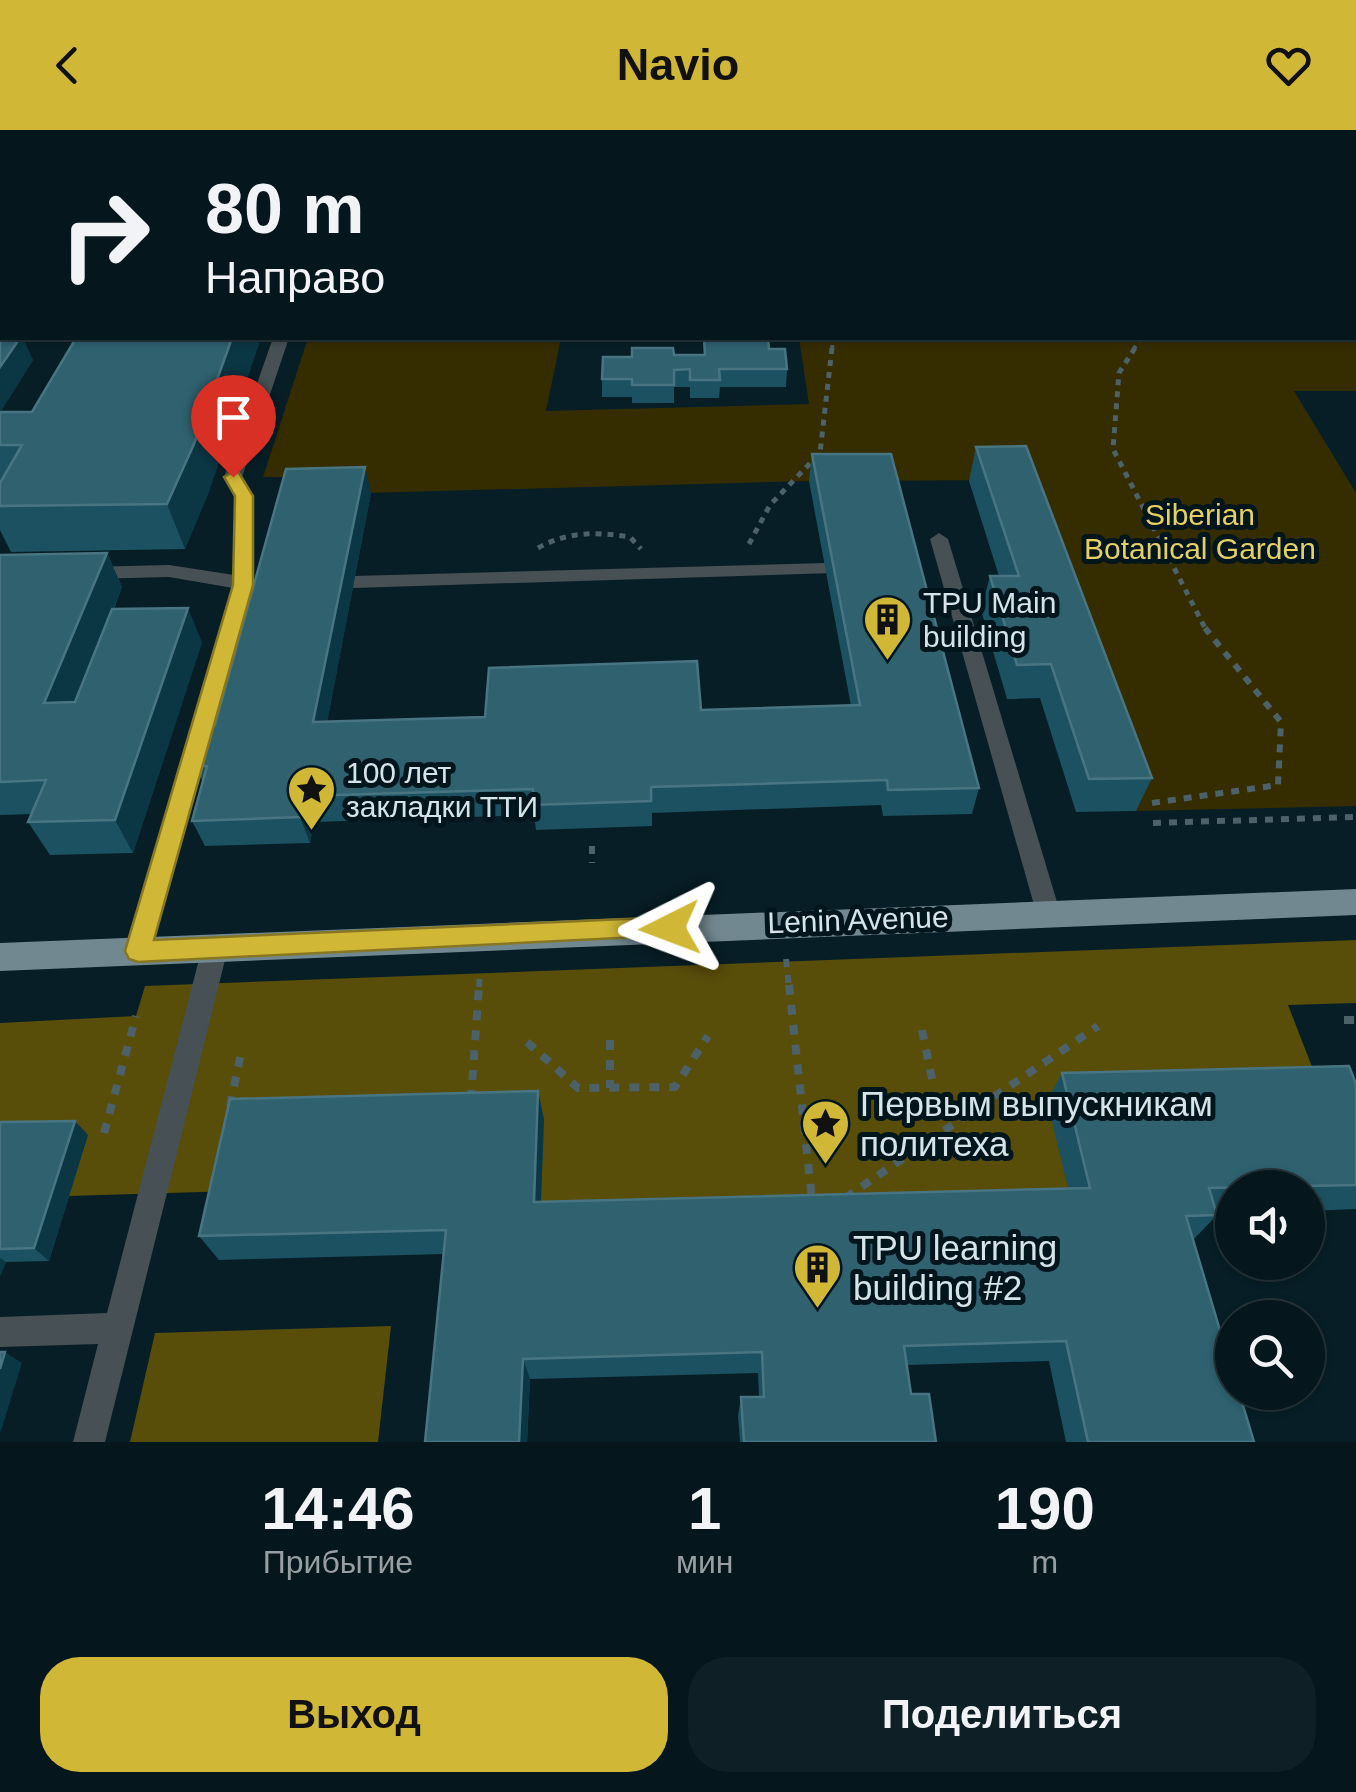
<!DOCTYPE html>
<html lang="ru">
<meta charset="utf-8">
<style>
:root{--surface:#05161c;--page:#0e1f25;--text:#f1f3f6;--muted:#979fa3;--line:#26353b;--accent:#d0b736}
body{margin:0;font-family:Arial,sans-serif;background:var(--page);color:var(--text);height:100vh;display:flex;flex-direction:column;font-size:38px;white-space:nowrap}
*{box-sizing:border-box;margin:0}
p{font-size:32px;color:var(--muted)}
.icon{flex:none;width:55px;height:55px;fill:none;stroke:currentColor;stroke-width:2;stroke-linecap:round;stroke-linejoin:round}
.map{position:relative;height:1312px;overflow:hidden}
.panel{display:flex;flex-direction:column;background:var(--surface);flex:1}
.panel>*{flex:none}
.guide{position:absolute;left:0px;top:0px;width:1358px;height:210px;box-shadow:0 2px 8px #0004,0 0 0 2px var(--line);background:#05161c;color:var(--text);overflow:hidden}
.fabs{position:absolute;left:1215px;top:1040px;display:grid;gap:20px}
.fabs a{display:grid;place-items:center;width:110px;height:110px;border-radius:50%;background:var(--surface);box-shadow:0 2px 8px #0004,0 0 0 2px var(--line);font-size:50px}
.pin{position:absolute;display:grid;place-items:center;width:85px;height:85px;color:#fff;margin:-102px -42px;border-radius:50% 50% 50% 0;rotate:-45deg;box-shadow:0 0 10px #0007}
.pin .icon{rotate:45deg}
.me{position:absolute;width:110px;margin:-55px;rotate:267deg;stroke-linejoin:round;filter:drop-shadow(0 0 8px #0008)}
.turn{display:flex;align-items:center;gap:35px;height:210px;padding:0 40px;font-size:45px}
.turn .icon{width:130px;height:130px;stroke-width:2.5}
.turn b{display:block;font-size:70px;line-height:85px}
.eta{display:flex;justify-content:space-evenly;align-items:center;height:170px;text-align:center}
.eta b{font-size:60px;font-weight:700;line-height:70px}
.action{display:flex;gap:20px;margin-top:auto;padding:20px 40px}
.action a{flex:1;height:115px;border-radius:40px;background:var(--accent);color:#111;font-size:40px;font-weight:700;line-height:115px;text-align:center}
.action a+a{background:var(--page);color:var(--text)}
header{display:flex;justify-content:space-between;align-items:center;height:130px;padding:0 40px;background:var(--accent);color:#111;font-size:45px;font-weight:700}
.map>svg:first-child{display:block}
.green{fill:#352c00}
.forest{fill:#594d0a}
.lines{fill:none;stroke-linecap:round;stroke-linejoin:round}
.path-far3{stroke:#4d6168;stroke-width:4;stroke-dasharray:5 5;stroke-linecap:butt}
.path-far2{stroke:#4d6168;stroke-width:5;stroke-dasharray:6 6;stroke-linecap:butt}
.path-far1{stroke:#4d6168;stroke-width:6;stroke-dasharray:8 8;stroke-linecap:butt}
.path{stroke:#4d6168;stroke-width:8;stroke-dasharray:10 10;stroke-linecap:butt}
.lane{fill:#475155;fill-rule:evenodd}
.primary{fill:#728890;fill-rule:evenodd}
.wall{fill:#1b5160}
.shaded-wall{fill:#0b3643}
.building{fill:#2f616f;stroke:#497582;stroke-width:2.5}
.route{fill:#d0b736;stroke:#877723;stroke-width:2.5}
.labels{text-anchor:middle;stroke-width:10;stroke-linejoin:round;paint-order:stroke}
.park-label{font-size:30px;fill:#e7d063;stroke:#01151c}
.poi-label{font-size:30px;fill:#d6e4e9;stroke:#01151c;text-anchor:start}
.street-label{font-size:30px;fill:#d6e4e9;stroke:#01151c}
.near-poi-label{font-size:35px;fill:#d6e4e9;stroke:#01151c;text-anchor:start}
</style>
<header><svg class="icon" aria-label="back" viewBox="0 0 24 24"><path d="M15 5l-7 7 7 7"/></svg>Navio<svg class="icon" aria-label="heart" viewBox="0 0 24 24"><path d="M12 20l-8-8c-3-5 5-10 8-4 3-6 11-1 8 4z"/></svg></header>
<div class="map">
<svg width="1356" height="1312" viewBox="0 0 1356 1312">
<rect width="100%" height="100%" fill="#071e26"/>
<path class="green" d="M408 0H1356V261H1294L1356 363V676L1136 681 1017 350 809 351 293 365 297 347H263L308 208H561L546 281 809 274 799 208H1355V2H407Z"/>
<path class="forest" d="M1356 810V873L1288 875 1323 965 1074 1083 540 1096 543 989 234 1061 69 1066 0 1007V893L136 886 145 856Z
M391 1196 378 1312H130L155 1203Z"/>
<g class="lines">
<path class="path-far3" d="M832 220 833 208
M1133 220 1141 208"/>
<path class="path-far2" d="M1135 218 1119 243 1113 319 1206 500
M749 414 770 375 820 323 832 218
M538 418C568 401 597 402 630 407L641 419"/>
<path class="path-far1" d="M1152 673 1278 655 1281 592 1205 498
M1153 693 1356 687
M592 716V733
M786 829 789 857
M479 857 480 842"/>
<path class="path" d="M789 855 812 1070
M1344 890H1356
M922 900 933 954
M610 910V958
M527 912 578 958 675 957 708 906
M471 970 479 855
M230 976 241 923
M104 1003 136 886
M845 1068 1098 896"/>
<path class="lane" d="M1355 33H1356V42H1355Z
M273 208H289L242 347 253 367V448L265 455 262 460 251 461 151 821 147 829 138 832 129 829 125 821 233 458 169 447 88 449 78 443 88 437 169 435 234 445 235 367 224 347Z
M939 403 948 409 1060 782 1057 789 1048 792 1039 789 1036 782 930 409Z
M826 433 836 439 833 443 354 458 344 452 354 446Z
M215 807 224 810 228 818 105 1312H73L98 1214 0 1217V1187L107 1183 202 818 206 810Z"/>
<path class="primary" d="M1356 759V785L0 841V813Z"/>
</g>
<path class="wall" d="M0 0 2 2V25H0Z
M1219 0H1260L1259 2H1219Z
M0 205 33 230 0 282 210 359 185 419 11 422 0 400Z
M703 208H768L769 219 787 239 786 257H720L719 268H690V257H674V273H632V267H602V249L632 227 704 225Z
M976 317 1152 648 1136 681 1076 682 1040 568 1007 569 981 480 990 446H999L969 351Z
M812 324 979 658 972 684 883 686 881 675 652 683V696L536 700 534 685 314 692 310 713 205 716 192 691 203 652 195 636 215 595 371 363 327 592 851 576 809 351Z
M107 423 122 457 114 479 202 512 133 723 50 725 28 692 32 684 0 685V425Z
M1062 943 1356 954V1079L1308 1081V1058H1232V1082L1216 1083 1217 1085 1193 1110 1254 1312H1066L1049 1231 907 1235 911 1264 936 1312H740L738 1286 741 1267H759L758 1243 530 1249 527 1312H425L444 1124 219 1130 199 1106 544 989 541 1071 1068 1058 1047 971Z
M75 991 88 1005 49 1131 6 1132 1 1144 0 1145V992Z"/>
<path class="shaded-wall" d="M278 0H300L298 2H277Z
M2 56V95L0 98V60Z
M20 208H23L33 230 0 283V237Z
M232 208H261L210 359 185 419 167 374Z
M365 337 371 363 322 619 313 592Z
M107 423 122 457 63 607 44 573Z
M188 478 202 512 133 723 115 690Z
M304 666 314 692 310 713 300 687Z
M538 961 544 989 540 1096 534 1072Z
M75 991 88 1005 49 1131 34 1118Z
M0 1128 6 1132 1 1144 0 1143Z
M5 1222 22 1233 0 1304V1239Z
M523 1229 530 1249 527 1312H519Z"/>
<path class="building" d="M0 0H52L51 2H2V8H0Z
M72 0H278L277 2H70Z
M833 0H1030V2H833Z
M1033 0H1082V2H1033Z
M0 205H2V208H20L0 237Z
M76 208H232L194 314 167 374 0 376V353L22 315H0V282H32Z
M704 208H768L769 219H785L787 239H719L720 250H690V239L674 240V255H632V249H602L603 227H632V218H673L674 225H705Z
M1026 316 1152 648 1089 649 1051 534 1017 535 990 446H1019L976 317Z
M812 324H891L979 658 888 660 887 650 651 657V671L533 675V659L304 666 300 687 192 691 207 636H195L207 595H215L286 339 365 337 313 592 485 587 489 538 697 531 701 580 860 575Z
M107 423 44 573 75 572 112 479 188 478 115 690 28 692 46 650 0 652V425Z
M1349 936 1356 954V1055L1209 1058 1217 1085 1186 1086 1232 1241V1262H1239L1254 1312H1088L1066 1211 904 1216 911 1264H929L936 1312H744L741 1267H764L762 1222 523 1229 519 1312H425L446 1100 199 1106 230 969 538 961 534 1072 1090 1058 1062 943Z
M75 991 34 1118 0 1119V992Z
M0 1222H5L0 1239Z"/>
<path class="route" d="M233 342 239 343 253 366V455L154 810 670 787 679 791 683 798 679 805 138 832 129 829 125 821 233 455 235 366 224 347Z"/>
<defs>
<symbol id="building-pin" viewBox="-11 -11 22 30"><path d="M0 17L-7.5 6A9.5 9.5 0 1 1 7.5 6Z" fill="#d0b736" stroke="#01151c"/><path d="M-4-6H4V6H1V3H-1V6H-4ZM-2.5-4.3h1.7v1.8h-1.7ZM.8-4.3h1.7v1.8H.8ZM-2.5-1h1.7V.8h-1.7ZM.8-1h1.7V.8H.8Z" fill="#111"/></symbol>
<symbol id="sight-pin" viewBox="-11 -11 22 30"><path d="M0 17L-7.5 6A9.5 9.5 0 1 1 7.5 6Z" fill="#d0b736" stroke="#01151c"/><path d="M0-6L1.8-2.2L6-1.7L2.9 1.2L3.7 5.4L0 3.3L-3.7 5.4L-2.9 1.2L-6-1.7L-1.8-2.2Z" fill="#111"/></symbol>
</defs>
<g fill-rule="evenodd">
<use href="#building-pin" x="860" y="462" width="55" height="75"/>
<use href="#sight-pin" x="284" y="632" width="55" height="75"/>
<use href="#sight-pin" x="798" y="966" width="55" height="75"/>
<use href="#building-pin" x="790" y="1110" width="55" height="75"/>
</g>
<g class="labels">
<g class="park-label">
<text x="1200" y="395">Siberian<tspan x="1200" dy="34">Botanical Garden</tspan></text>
</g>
<g class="poi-label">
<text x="923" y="483">TPU Main<tspan x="923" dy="34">building</tspan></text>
<text x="346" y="653">100 лет<tspan x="346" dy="34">закладки ТТИ</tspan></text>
</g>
<g class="street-label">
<text transform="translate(858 790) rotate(-2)" y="10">Lenin Avenue</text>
</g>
<g class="near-poi-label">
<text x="860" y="986">Первым выпускникам<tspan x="860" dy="40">политеха</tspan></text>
<text x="853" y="1130">TPU learning<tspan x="853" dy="40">building #2</tspan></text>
</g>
</g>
</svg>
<div class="fabs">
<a><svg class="icon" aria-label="sound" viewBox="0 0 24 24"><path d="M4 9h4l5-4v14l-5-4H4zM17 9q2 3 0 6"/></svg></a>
<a><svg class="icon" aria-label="search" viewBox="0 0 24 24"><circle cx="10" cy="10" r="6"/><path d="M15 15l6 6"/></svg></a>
</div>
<div class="pin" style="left:233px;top:347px;background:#d93025"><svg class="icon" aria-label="arrive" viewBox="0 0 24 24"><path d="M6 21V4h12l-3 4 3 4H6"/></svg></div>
<svg class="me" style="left:670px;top:798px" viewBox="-20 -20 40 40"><path d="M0-17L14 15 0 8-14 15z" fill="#d0b736" stroke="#fff" stroke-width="4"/></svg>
<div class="guide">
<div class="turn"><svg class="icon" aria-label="right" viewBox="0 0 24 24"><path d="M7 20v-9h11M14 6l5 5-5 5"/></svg><div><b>80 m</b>Направо</div></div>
</div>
</div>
<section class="panel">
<div class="eta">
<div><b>14:46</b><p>Прибытие</p></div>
<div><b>1</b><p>мин</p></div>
<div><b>190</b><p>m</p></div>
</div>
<div class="action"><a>Выход</a><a>Поделиться</a></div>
</section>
